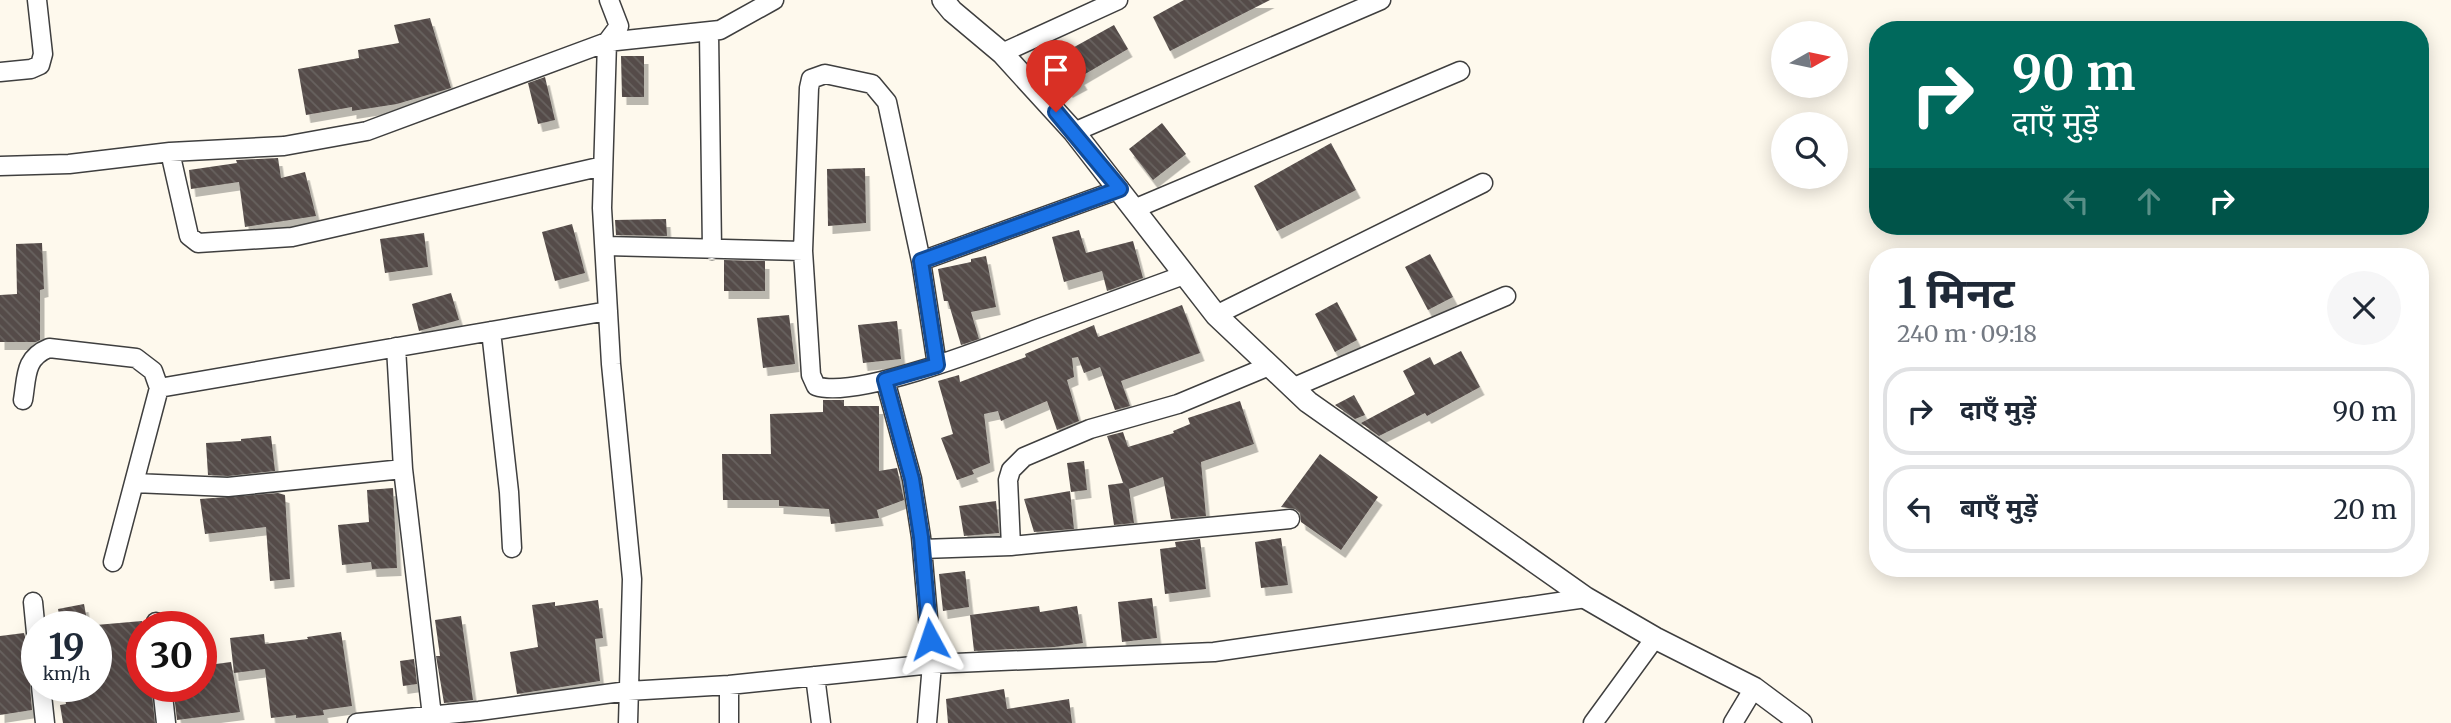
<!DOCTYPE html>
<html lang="hi">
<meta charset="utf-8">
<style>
:root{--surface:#fff;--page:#f6f6f7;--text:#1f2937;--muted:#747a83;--line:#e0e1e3}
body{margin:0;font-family:Merriweather,"Noto Sans Devanagari",serif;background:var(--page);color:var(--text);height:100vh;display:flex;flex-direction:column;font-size:26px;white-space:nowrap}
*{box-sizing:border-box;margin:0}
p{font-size:23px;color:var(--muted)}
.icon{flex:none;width:38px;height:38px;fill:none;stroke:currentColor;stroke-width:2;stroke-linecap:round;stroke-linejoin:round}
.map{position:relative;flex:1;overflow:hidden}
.side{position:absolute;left:1869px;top:248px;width:560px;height:329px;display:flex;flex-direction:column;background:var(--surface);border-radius:28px;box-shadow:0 4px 18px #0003}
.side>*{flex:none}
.top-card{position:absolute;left:1869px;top:21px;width:560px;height:214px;border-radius:28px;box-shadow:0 4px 18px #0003;background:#00695c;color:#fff;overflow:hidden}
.needle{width:46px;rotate:81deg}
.buttons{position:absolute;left:1771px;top:21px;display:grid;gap:14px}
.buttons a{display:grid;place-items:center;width:77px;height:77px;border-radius:50%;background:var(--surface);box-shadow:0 4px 18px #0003;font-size:35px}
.speed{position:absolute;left:21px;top:611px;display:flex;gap:14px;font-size:35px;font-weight:700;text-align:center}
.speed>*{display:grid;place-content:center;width:91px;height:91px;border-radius:50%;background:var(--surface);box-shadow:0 4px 18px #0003;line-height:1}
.speed small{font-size:18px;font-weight:400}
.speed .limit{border:10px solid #d22;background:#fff;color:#111}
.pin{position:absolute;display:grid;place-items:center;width:60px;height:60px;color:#fff;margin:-72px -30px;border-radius:50% 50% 50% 0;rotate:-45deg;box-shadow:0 0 7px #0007}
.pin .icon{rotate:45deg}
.me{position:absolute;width:77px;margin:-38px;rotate:355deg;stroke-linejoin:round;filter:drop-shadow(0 0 5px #0008)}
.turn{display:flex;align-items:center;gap:24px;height:147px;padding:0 28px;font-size:32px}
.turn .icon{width:91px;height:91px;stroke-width:2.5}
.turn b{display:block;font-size:49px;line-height:60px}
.lanes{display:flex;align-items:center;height:66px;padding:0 28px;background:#0003;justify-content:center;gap:35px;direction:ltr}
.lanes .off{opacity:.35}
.round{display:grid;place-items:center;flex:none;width:74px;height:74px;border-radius:37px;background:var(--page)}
.overview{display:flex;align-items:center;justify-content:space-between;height:119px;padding:0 28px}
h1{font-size:42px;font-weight:700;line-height:52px}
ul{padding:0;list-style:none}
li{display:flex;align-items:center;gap:21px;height:88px;margin:0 14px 10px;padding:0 14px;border:4px solid var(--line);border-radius:28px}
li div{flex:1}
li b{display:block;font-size:26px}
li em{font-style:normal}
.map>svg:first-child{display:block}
.building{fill:url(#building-back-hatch);filter:url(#shadow)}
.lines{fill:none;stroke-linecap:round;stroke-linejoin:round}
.minor-casing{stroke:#3f3f3f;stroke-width:21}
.tertiary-casing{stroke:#3f3f3f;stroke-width:24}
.minor{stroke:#fff;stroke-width:18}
.tertiary{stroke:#fff;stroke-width:21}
.route-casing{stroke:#114b97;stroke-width:18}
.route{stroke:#1a73e8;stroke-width:12}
</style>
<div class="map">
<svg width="2451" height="723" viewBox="0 0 2451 723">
<defs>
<pattern id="building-back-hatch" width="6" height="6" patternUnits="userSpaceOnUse" patternTransform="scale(1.75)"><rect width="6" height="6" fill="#544c49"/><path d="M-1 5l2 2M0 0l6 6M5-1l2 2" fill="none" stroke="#68615f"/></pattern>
<filter id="shadow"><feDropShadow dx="4.5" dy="8" stdDeviation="0" flood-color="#0004"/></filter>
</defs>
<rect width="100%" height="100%" fill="#fef9ed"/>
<path class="building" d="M1184 0H1270L1170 51 1153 17Z
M430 18 451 88 397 104 352 111V107L306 115 298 69 359 58 358 50 399 43 394 25Z
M1114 25 1128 49 1080 77 1083 82 1068 90 1050 56 1066 48 1067 51Z
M621 56H644V97H622Z
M545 77 555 120 538 124 528 83Z
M1162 123 1186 154 1153 180 1129 149Z
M1331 143 1356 190 1277 231 1254 186Z
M278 158 281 178 305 172 316 216 245 227 239 182 191 189 189 170 237 163 236 160Z
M865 168 866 223 828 226 827 169Z
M666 219 667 236 616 235 615 220Z
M572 224 585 273 555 281 542 232Z
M1079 230 1086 253 1133 241 1143 278 1107 291 1102 271 1064 282 1052 237Z
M424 233 428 267 385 273 380 239Z
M42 243 44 289 40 290V340L36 342H0V295L17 294 16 244Z
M1430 254 1453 297 1428 310 1405 267Z
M986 256 996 307 971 312 979 339 961 345 948 301H944L938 269 971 262V259Z
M724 260 765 261V291H724Z
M451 293 459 320 419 331 412 304Z
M1337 302 1357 340 1335 352 1315 314Z
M1182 305 1200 353 1121 381 1130 406 1115 410 1100 367 1084 373 1078 357 1072 358 1074 377 1067 380 1079 421 1057 430 1047 401 1001 421 998 411 984 414 990 463 972 470 974 474 957 480 941 438 953 434 938 381 959 375 960 382 1026 357 1025 354 1094 325 1098 337Z
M789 315 795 364 763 368 757 318Z
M897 321 901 359 863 363 858 325Z
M1461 351 1480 387 1427 416 1425 413 1379 436 1361 423 1415 394 1403 371 1430 357 1434 365Z
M1354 395 1365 415 1355 419 1335 405Z
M823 400H844V406H879V471L897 468 904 500 877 510 879 518 831 524 829 509 779 506V500H723L722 454H771L770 414 823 412Z
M1240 401 1254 444 1201 462 1206 516 1171 519 1163 477 1129 489 1134 523 1114 525 1108 485 1123 483 1107 436 1123 432 1128 447 1174 433 1173 431 1190 424 1188 418Z
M271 436 275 471 228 476 208 475 206 443 241 441V439Z
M1320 454 1378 497 1341 550 1301 522 1300 513 1295 509 1281 507Z
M1084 461 1087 490 1071 492 1067 463Z
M393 488 397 568 372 569 371 562 342 565 338 525 369 522 367 490Z
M1070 491 1074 529 1034 532 1024 499Z
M278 493 285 495 290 579 270 581 266 527 205 534 200 499Z
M996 501 999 533 964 536 959 506Z
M1281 538 1288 585 1261 588 1255 542Z
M1200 539 1206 589 1165 594 1160 549 1176 547 1175 542Z
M965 571 969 607 943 611 939 574Z
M1152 598 1157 638 1122 642 1118 602Z
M598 600 603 638 595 639 600 681 517 694 510 652 538 647 532 605 555 602V606Z
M84 604 88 626H61L58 609Z
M1039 606 1040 612 1077 606 1083 643 1055 647 974 651 970 615Z
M461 616 473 700 444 703 436 656H440L435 620Z
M142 621V686H151L155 723H63L60 705 66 704 63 686H96V625Z
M341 632 352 706 323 710 324 715 296 718V715L271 718 265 669 234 673 230 638 264 634 265 644 308 639 307 637Z
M24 633 31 657 30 687 32 710 0 715V636Z
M414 659 417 684 403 686 400 661Z
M231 662 240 712 177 720 173 686H201V666Z
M1004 689 1007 709 1069 699 1072 723H948L946 699Z"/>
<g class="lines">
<defs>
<path id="minor" d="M609 0 619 26 607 42 602 208 611 364 632 579 628 723
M709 33 712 250
M1002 53 1118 0
M0 72 31 69 40 65 43 54 37 0
M1074 132 1381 0
M170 152 189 236 198 243 292 237 603 166
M0 166 69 164 170 152 284 146 367 131 607 42 720 30 774 0
M1134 209 1460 71
M606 246 803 251
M921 261 1120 189
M1216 315 1483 183
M491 331 509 492 512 548
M396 347 403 469 432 716
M937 365 921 261 887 102 872 84 825 74 811 79 809 88 803 251 811 375 816 386C857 400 997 344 1042 327 1089 310 1137 292 1184 275
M885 380 912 479 921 537 932 664 927 723
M1292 388 1506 296
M23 400C27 377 24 358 49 348L136 358 153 371 159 388
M134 483 228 487 403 469
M1011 546 1008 480 1011 470 1024 457 1090 429 1178 404 1269 366
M922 549 1011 546 1290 519
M113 562 159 388 608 311
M33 602 37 643
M156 622V626
M815 676 821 723
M729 685V723
M41 686 45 723
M162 686 166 723
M357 723 479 711 628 691 729 685 932 664 1214 652 1586 598
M1593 723 1655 638
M1733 723 1754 688"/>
<path id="tertiary" d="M943 0 952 11 1002 53 1074 132 1216 315 1308 402 1586 598 1655 638 1754 688 1801 723"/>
</defs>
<use href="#minor" class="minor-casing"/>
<use href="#tertiary" class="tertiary-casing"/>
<use href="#minor" class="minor"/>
<use href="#tertiary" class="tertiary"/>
</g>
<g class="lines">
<defs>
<path id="route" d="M930 639 921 537 912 479 885 380 937 365 921 261 1120 189 1056 112"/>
</defs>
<use href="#route" class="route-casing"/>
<use href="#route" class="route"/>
</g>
</svg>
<div class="buttons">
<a><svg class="needle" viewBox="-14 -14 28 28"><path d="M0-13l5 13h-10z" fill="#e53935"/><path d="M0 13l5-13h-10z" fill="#747a83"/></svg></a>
<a><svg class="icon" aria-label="search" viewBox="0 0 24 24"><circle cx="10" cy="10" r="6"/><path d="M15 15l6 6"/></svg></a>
</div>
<div class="speed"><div>19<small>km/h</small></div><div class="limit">30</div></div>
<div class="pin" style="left:1056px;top:112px;background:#d93025"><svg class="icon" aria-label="arrive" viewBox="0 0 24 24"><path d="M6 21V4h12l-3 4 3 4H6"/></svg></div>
<svg class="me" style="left:930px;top:639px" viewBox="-20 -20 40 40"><path d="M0-17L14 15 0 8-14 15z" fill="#1a73e8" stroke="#fff" stroke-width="4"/></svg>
<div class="top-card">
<div class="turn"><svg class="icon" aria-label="right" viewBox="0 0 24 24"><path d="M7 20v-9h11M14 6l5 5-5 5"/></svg><div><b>90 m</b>दाएँ मुड़ें</div></div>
<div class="lanes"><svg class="icon off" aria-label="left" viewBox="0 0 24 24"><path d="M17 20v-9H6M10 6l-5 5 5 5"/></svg><svg class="icon off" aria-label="ahead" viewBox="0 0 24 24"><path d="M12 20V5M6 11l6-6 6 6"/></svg><svg class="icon" aria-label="right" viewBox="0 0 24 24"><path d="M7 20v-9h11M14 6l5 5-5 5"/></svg></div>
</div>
<section class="side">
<div class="overview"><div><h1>1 मिनट</h1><p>240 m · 09:18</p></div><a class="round"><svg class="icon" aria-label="close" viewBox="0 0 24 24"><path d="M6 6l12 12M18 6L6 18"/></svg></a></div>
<ul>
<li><svg class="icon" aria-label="right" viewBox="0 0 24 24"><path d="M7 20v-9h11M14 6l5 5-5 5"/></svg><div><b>दाएँ मुड़ें</b></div><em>90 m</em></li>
<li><svg class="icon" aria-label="left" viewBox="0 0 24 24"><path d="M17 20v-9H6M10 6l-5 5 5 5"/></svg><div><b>बाएँ मुड़ें</b></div><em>20 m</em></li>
</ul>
</section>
</div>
